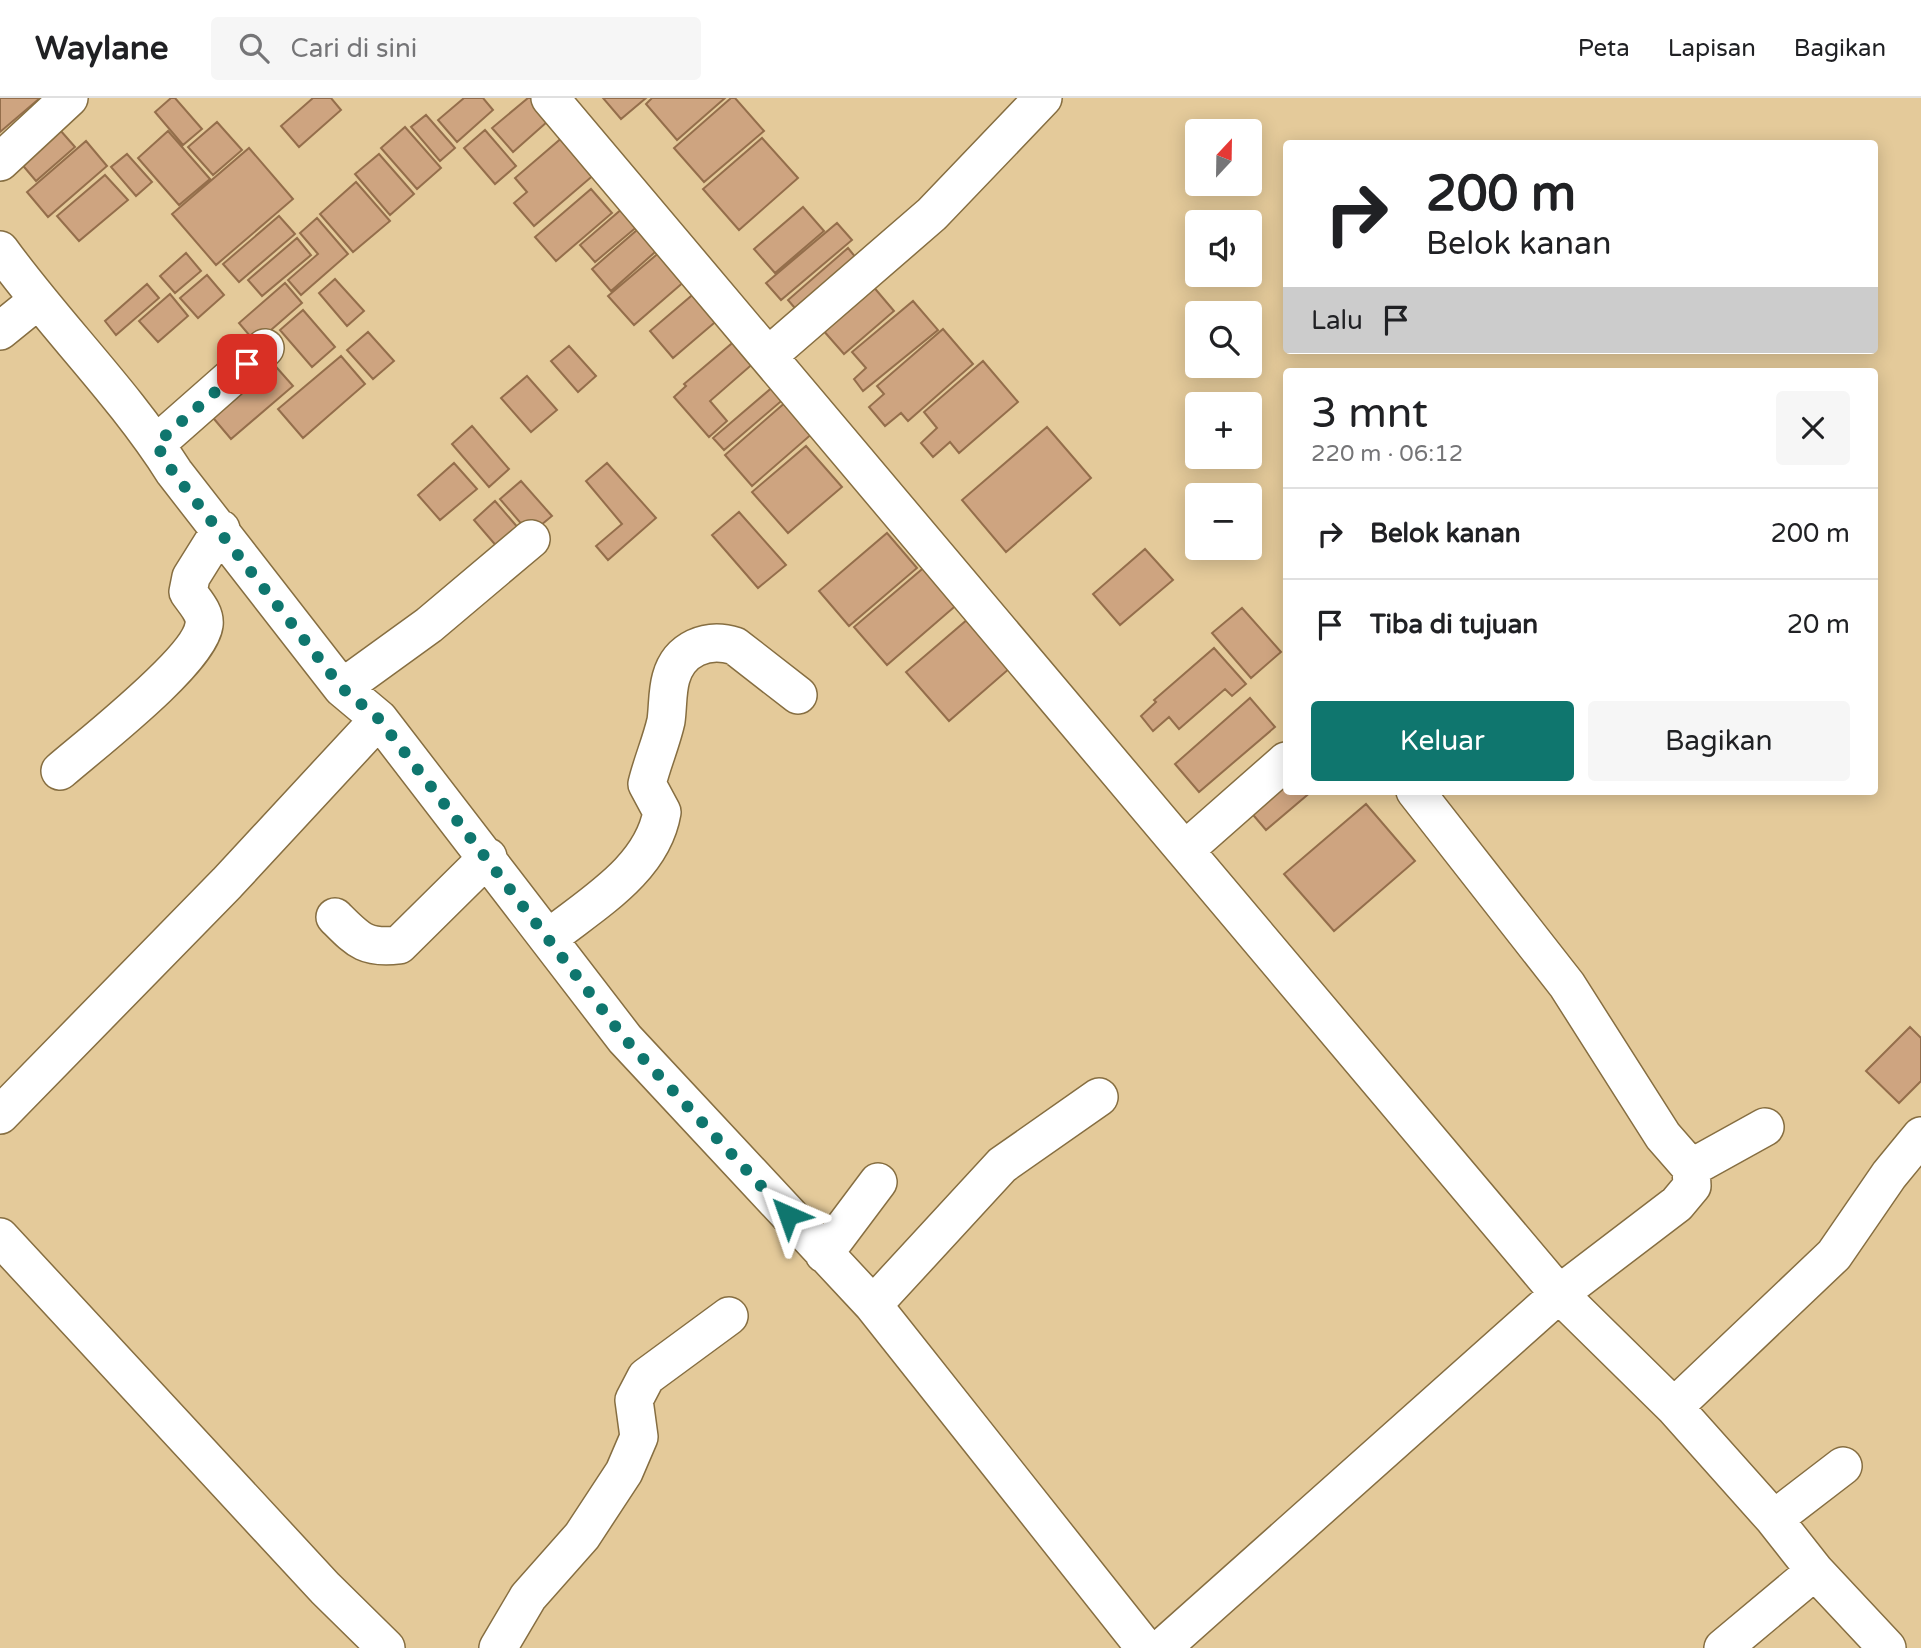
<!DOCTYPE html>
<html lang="id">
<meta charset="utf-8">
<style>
:root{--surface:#fff;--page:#f6f6f6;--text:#202124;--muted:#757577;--line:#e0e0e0;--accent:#0f766e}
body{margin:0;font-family:"Varela Round",sans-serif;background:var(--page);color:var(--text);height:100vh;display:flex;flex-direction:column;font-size:26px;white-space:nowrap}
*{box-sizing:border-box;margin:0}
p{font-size:23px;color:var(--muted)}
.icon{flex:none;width:38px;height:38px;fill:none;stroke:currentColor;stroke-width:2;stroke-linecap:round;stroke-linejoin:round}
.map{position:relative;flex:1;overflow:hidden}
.drawer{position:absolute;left:1283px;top:270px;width:595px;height:427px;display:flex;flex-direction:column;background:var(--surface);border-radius:7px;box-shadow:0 4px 18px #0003}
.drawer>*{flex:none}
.banner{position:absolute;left:1283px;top:42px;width:595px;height:214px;border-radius:7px;box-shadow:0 4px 18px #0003;background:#fff;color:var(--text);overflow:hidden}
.needle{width:46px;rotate:22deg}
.fabs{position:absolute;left:1185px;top:21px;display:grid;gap:14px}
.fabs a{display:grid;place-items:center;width:77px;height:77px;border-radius:7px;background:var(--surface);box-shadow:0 4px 18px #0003;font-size:35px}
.pin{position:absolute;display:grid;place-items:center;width:60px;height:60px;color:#fff;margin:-30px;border-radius:14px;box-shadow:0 4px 10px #0006}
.me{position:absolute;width:77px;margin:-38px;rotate:317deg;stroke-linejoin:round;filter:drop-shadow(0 0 5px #0008)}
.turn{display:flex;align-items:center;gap:24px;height:147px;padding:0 28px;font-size:32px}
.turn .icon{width:91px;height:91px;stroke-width:2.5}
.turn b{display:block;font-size:49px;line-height:60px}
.then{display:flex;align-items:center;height:66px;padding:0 28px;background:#0003;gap:14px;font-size:26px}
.round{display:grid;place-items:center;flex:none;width:74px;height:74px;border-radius:7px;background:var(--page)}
.head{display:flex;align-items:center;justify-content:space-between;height:119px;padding:0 28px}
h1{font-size:42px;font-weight:600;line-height:52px}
.action{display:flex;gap:14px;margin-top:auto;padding:14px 28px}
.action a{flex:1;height:80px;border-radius:7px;background:var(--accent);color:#fff;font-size:28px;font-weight:600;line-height:80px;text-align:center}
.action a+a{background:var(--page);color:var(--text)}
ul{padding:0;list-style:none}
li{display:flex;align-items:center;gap:21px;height:91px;padding:0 28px;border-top:2px solid var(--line)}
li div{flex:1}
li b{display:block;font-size:26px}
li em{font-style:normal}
header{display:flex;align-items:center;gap:42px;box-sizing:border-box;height:98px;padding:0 35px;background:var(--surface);border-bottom:2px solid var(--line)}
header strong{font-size:33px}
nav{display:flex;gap:38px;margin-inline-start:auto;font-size:24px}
.search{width:490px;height:63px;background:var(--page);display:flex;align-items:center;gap:18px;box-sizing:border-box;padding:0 24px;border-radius:7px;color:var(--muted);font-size:26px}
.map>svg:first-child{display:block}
.building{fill:#cea480;stroke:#946e4b;stroke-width:2}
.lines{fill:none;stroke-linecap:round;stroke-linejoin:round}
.minor-casing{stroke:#866e41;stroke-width:40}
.minor{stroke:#fff;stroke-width:37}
.route{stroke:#0f766e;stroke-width:12;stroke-dasharray:0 21.6}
</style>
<header>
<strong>Waylane</strong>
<div class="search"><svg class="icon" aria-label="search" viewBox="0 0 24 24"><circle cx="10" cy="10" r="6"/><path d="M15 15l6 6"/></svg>Cari di sini</div>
<nav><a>Peta</a><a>Lapisan</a><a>Bagikan</a></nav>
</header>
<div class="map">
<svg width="1921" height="1550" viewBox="0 0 1921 1550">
<rect width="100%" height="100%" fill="#e4ca9a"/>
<path class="building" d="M0 0H40L0 34Z
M171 0H175L202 31 183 47 155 14Z
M313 0H331L341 12 299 49 281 28Z
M464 0H483L493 12 457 44 438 22Z
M528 0H542L556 16 513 54 492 30Z
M603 0H646L621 21Z
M652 0H725L677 42 646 6Z
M731 0H735L764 33 704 84 674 50Z
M426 17 455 50 440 63 411 29Z
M53 24 75 49 36 83 14 57Z
M217 24 242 52 213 77 188 49Z
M405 29 441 70 417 91 381 50Z
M485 32 516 68 495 86 464 50Z
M168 33 210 81 179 107 138 60Z
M564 38 596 75 534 128 514 105 527 94 515 80Z
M762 40 798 80 739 132 703 91Z
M86 43 107 68 48 119 27 94Z
M249 50 293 101 216 167 172 116Z
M127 56 152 84 136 98 111 69Z
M379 56 414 96 390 117 355 76Z
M105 77 128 102 79 143 57 118Z
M356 84 390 123 353 154 320 116Z
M591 91 612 115 556 163 535 139Z
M803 109 824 133 775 175 754 151Z
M623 110 639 127 595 164 580 147Z
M279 118 295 136 239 184 223 166Z
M317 120 348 156 301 197 288 182 318 156 300 135Z
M837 125 852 142 781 202 766 185Z
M644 126 663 147 611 193 592 171Z
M297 140 311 157 262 198 248 182Z
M668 147 693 176 634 227 608 198Z
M848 150 865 171 806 223 788 202Z
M186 155 201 173 175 195 160 178Z
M207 177 224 197 198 220 180 200Z
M866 180 894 213 844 256 815 223Z
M335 181 364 213 347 228 319 195Z
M285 185 302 205 256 245 239 225Z
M147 186 159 200 116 237 105 223Z
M697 193 720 220 673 260 650 233Z
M170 196 188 218 158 244 139 223Z
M913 203 938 232 863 293 854 281 866 270 852 254Z
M303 212 335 249 312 269 280 232Z
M943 231 973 266 908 323 901 315 885 328 869 309 884 296 877 288Z
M368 234 394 263 373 281 347 252Z
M737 241 756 263 710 303 727 323 709 339 674 299 686 288 684 286Z
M569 248 596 278 578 294 551 263Z
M341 258 365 286 303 340 278 311Z
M270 262 293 288 231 341 209 315Z
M983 263 1018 304 959 355 950 344 933 359 921 345 937 330 924 314Z
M527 278 557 312 531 334 501 300Z
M782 281 793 293 724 352 713 340Z
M787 303 814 334 752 388 725 357Z
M472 328 509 371 489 389 452 346Z
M1047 329 1091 380 1006 454 962 402Z
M806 348 842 389 788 435 752 394Z
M454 365 477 391 440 422 418 397Z
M607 365 656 420 608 462 596 448 622 426 586 383Z
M521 383 552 418 530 436 500 401Z
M495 403 526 439 505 458 474 422Z
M739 414 786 467 758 490 712 437Z
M887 435 917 470 849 528 819 493Z
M1145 451 1173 482 1120 527 1093 496Z
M927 467 960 504 887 567 854 529Z
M1242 510 1281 554 1251 580 1212 535Z
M968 521 1010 570 949 623 906 574Z
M1214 550 1246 586 1232 598 1225 591 1179 631 1169 619 1153 633 1141 618 1156 604 1154 602Z
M1250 600 1275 629 1199 694 1175 666Z
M1286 668V693H1312L1266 732 1243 705Z
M1366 706 1415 763 1334 833 1284 776Z
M1910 929 1921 940V983L1899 1005 1866 973Z"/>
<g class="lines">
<defs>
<path id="minor" d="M550 0 1559 1196 1674 1309 1774 1421 1815 1473 1887 1550
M0 64 69 0
M0 152C55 228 124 295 174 374L342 590 379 621 625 941 873 1207 1145 1550
M0 233 37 203
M768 258 932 116 1043 0
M156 346 265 250
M342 590 429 527 531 441
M60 673C91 646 199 563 204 527 206 515 194 503 188 494L191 479 221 431
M1185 752 1286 663
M335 819C358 842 365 851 399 847L488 759
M549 840C591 806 652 772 662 714L647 686C652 665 661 645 666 623 668 609 667 594 671 580 679 551 707 539 735 548L798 597
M0 1017 227 785 379 621
M1691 1070 1765 1029
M0 1139 325 1490 386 1550
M824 1156 878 1084
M873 1207 1002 1067 1099 999
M1674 1309 1834 1157 1889 1077 1921 1038
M1774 1421 1843 1368
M498 1550 528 1499 582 1438 624 1374 639 1339 634 1302 646 1279 729 1218
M1162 1550 1559 1196 1677 1106 1692 1088 1691 1070 1663 1038 1567 887 1415 693
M1723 1550 1815 1473"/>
</defs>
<use href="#minor" class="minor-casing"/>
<use href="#minor" class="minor"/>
</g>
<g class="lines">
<path class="route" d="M247 266 156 346 173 374 342 590 379 621 625 941 788 1117"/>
</g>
</svg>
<div class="fabs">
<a><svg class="needle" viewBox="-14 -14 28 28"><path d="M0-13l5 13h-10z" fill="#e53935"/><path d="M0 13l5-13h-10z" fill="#757577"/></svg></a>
<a><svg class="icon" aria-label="sound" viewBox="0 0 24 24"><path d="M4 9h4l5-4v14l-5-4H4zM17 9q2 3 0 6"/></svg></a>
<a><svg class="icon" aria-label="search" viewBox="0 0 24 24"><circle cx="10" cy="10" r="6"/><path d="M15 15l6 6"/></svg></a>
<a>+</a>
<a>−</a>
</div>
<div class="pin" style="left:247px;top:266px;background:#d93025"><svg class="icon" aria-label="arrive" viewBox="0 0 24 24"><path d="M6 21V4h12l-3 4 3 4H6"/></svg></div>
<svg class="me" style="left:788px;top:1117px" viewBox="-20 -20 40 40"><path d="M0-17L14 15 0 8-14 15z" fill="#0f766e" stroke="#fff" stroke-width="4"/></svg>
<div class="banner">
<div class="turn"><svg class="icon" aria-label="right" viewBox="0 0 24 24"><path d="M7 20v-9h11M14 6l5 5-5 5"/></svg><div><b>200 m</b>Belok kanan</div></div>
<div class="then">Lalu<svg class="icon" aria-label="arrive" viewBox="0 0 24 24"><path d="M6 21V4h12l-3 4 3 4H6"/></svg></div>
</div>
<section class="drawer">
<div class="head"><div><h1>3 mnt</h1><p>220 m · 06:12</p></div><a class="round"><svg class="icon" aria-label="close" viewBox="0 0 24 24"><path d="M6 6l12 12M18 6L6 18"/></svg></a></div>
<ul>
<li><svg class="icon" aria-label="right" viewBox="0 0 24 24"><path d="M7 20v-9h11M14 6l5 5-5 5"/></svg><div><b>Belok kanan</b></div><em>200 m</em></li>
<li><svg class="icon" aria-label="arrive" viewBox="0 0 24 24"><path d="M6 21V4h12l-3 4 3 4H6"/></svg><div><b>Tiba di tujuan</b></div><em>20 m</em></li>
</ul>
<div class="action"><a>Keluar</a><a>Bagikan</a></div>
</section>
</div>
